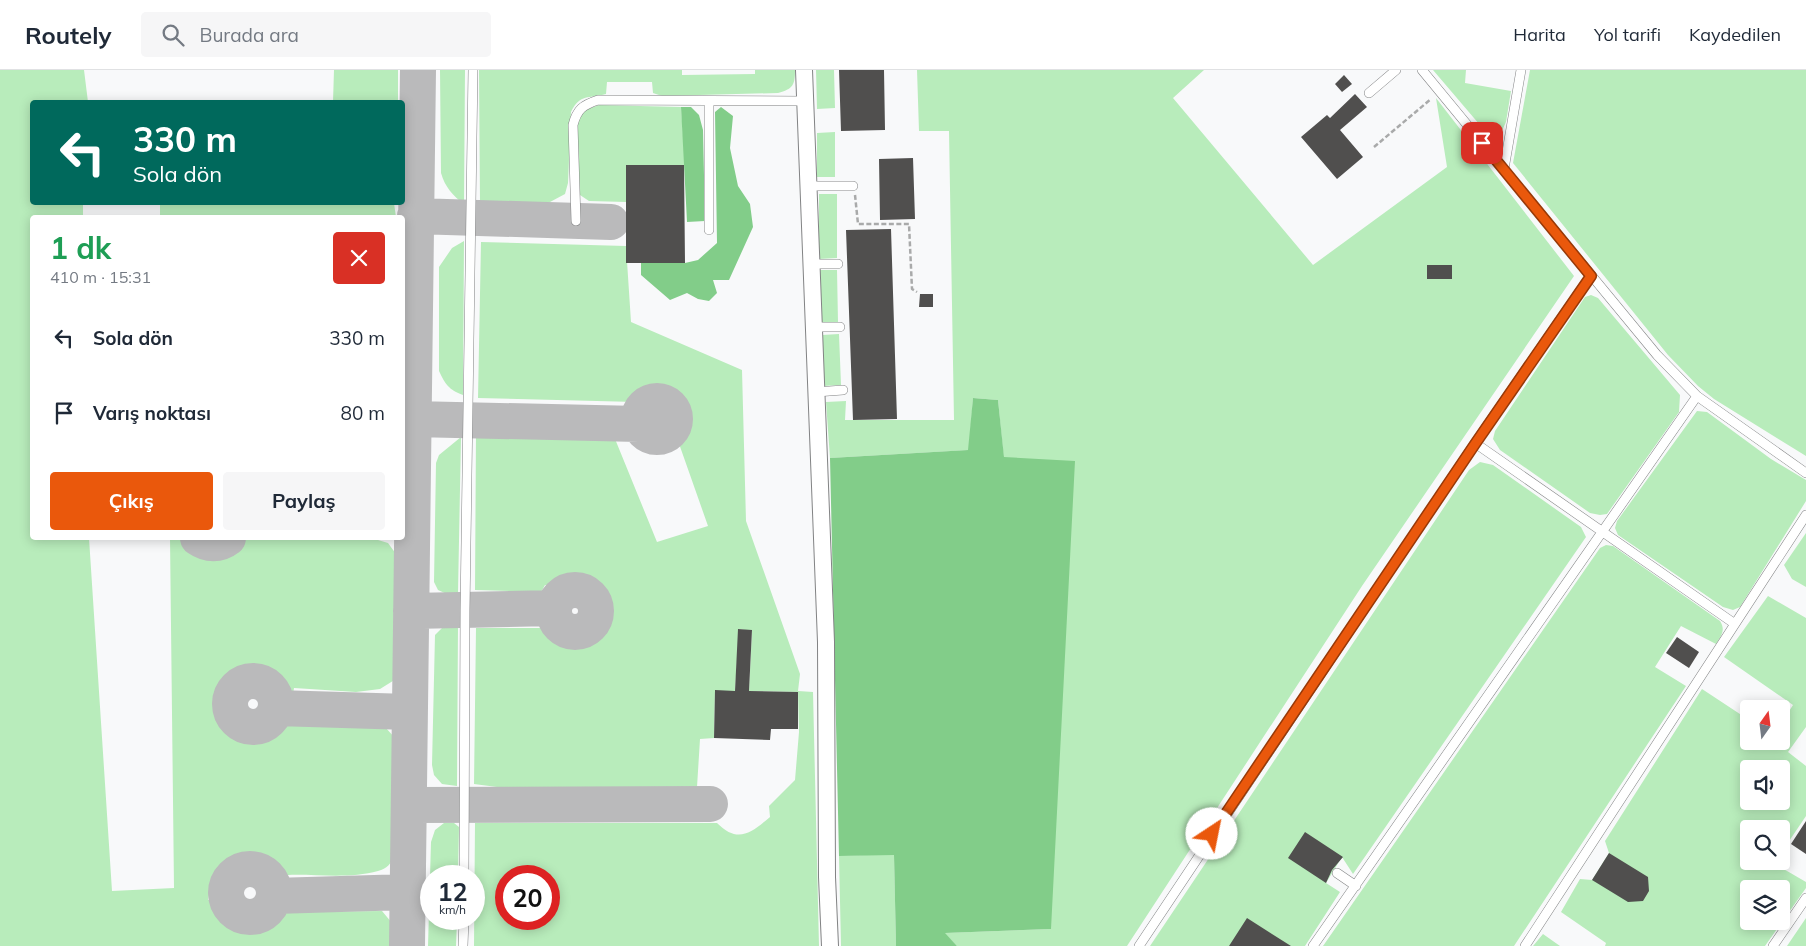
<!DOCTYPE html>
<html lang="tr">
<meta charset="utf-8">
<style>
:root{--surface:#fff;--page:#f6f6f7;--text:#1f2937;--muted:#747a83;--line:#e0e1e3;--accent:#ea580c}
body{margin:0;font-family:Mulish,sans-serif;background:var(--page);color:var(--text);height:100vh;display:flex;flex-direction:column;font-size:19px;white-space:nowrap}
*{box-sizing:border-box;margin:0}
p{font-size:16px;color:var(--muted)}
.icon{flex:none;width:28px;height:28px;fill:none;stroke:currentColor;stroke-width:2;stroke-linecap:round;stroke-linejoin:round}
.map{position:relative;flex:1;overflow:hidden}
.sheet{position:absolute;left:30px;top:145px;width:375px;height:325px;display:flex;flex-direction:column;background:var(--surface);border-radius:5px;box-shadow:0 2px 12px #0003}
.sheet>*{flex:none}
.top-card{position:absolute;left:30px;top:30px;width:375px;height:105px;border-radius:5px;box-shadow:0 2px 12px #0003;background:#00695c;color:#fff;overflow:hidden}
.needle{width:32px;rotate:14deg}
.fabs{position:absolute;left:1740px;top:630px;display:grid;gap:10px}
.fabs a{display:grid;place-items:center;width:50px;height:50px;border-radius:5px;background:var(--surface);box-shadow:0 2px 12px #0003;font-size:25px}
.speed{position:absolute;left:420px;top:795px;display:flex;gap:10px;font-size:25px;font-weight:700;text-align:center}
.speed>*{display:grid;place-content:center;width:65px;height:65px;border-radius:50%;background:var(--surface);box-shadow:0 2px 12px #0003;line-height:1}
.speed small{font-size:12px;font-weight:400}
.speed .limit{border:8px solid #d22;background:#fff;color:#111}
.pin{position:absolute;display:grid;place-items:center;width:42px;height:42px;color:#fff;margin:-21px;border-radius:10px;box-shadow:0 2px 8px #0006}
.me{position:absolute;width:55px;margin:-28px;rotate:34deg;stroke-linejoin:round;filter:drop-shadow(0 0 4px #0008)}
.turn{display:flex;align-items:center;gap:18px;height:105px;padding:0 20px;font-size:22px}
.turn .icon{width:65px;height:65px;stroke-width:2.5}
.turn b{display:block;font-size:35px;line-height:42px}
.round{display:grid;place-items:center;flex:none;width:52px;height:52px;border-radius:5px;background:var(--page)}
.head{display:flex;align-items:center;justify-content:space-between;height:85px;padding:0 20px}
h1{font-size:30px;font-weight:700;line-height:38px;color:#1e9e55}
.primary-button{display:flex;gap:10px;margin-top:auto;padding:10px 20px}
.primary-button a{flex:1;height:58px;border-radius:5px;background:var(--accent);color:#fff;font-size:20px;font-weight:700;line-height:58px;text-align:center}
.primary-button a+a{background:var(--page);color:var(--text)}
ul{padding:0;list-style:none}
li{display:flex;align-items:center;gap:15px;height:75px;padding:0 20px}
li div{flex:1}
li b{display:block;font-size:19px}
li em{font-style:normal}
header{display:flex;align-items:center;gap:30px;box-sizing:border-box;height:70px;padding:0 25px;background:var(--surface);border-bottom:1px solid var(--line)}
header strong{font-size:24px}
nav{display:flex;gap:28px;margin-inline-start:auto;font-size:18px}
.search{width:350px;height:45px;background:var(--page);display:flex;align-items:center;gap:12px;box-sizing:border-box;padding:0 18px;border-radius:5px;color:var(--muted);font-size:19px}
.map>svg:first-child{display:block}
.green{fill:#b8ecbb;fill-rule:evenodd}
.forest{fill:#82cd89}
.lines{fill:none;stroke-linecap:round;stroke-linejoin:round}
.taxiway{stroke:#bababb;stroke-width:36}
.building{fill:#504f4e}
.lane-casing{stroke:#828384;stroke-width:10}
.street-casing{stroke:#828384;stroke-width:18}
.path{stroke:#a9aaaa;stroke-width:2.5;stroke-dasharray:5 2.5;stroke-linecap:butt}
.lane{stroke:#fff;stroke-width:9}
.street{stroke:#fff;stroke-width:16}
.route-casing{stroke:#983908;stroke-width:12}
.route{stroke:#ea580c;stroke-width:9}
</style>
<header>
<strong>Routely</strong>
<div class="search"><svg class="icon" aria-label="search" viewBox="0 0 24 24"><circle cx="10" cy="10" r="6"/><path d="M15 15l6 6"/></svg>Burada ara</div>
<nav><a>Harita</a><a>Yol tarifi</a><a>Kaydedilen</a></nav>
</header>
<div class="map">
<svg width="1806" height="876" viewBox="0 0 1806 876">
<rect width="100%" height="100%" fill="#f8f9fa"/>
<path class="green" d="M0 0H84L88 32H32V132L83 133V147L32 148V468H89L112 821 174 818 170 468H183L191 475 205 481 220 483 250 468 378 470 388 473 396 484V609L380 619 356 622 294 618 293 624C286 618 280 611 272 606 250 591 226 604 220 627H216L214 639 220 641C221 645 222 652 224 656 234 672 261 670 274 661 281 656 284 650 292 647L294 653 385 657 395 668V786C391 793 387 799 378 801 350 809 316 804 288 805L287 809C280 804 274 794 267 790 244 778 225 795 216 814H211L208 830 216 829C217 838 220 843 228 849 241 859 260 857 272 846 278 841 280 836 287 833L289 842 382 841 392 853V876H0Z
M334 0H398V32H333Z
M440 0H465L464 134C453 126 445 117 441 103Z
M479 0H682V5L755 4V0H795C795 15 793 19 778 23L662 26 653 23 652 12H607L606 24C589 29 580 23 571 42L568 113 565 124 550 132 490 136 480 132Z
M816 0H834L835 38 817 39Z
M917 0H1204L1173 28 1313 195 1447 97 1436 28 1574 206 1362 516 1127 876H957L944 863 1051 859 998 330 973 328 969 380 830 388 826 332 846 331 845 350H954L949 61H919Z
M1433 0H1466L1465 13 1511 21 1506 52 1500 65 1491 68Z
M1530 0H1806V386L1714 329 1698 316 1668 285 1513 93Z
M599 35 681 37 685 95H626V132L589 131 580 125 577 112V49L585 40Z
M835 62V107H817V63Z
M819 124H837V188L819 189Z
M160 133H394L396 147H160Z
M464 171 463 325C449 320 445 314 439 301V197L452 178Z
M481 172 626 176 631 252 742 300 746 451 800 604 798 621 813 622 819 876H474L475 753H717C738 774 751 763 770 747L769 736 795 710 799 662 798 622 749 621 752 561 739 559 735 621H715L714 668 700 669 697 717H497L474 714 476 558H545L557 569 584 571 595 563 603 551H609L608 535 604 534C599 509 572 505 553 517L545 515 541 522 475 520 476 362 613 364 657 472 708 456 677 368 686 348 675 327C656 320 652 320 636 332L478 328ZM506 806H549V849H506Z
M819 200H837L838 252 820 253Z
M1591 225 1598 228 1680 325 1679 342 1607 444 1600 445 1590 443 1500 380 1493 369 1495 361 1585 227Z
M839 264 841 315 823 316 822 265Z
M1697 341 1707 342 1771 389 1806 410V431L1740 537 1733 540 1723 537 1618 465 1615 458 1617 451Z
M461 367 458 523 447 524 438 520 434 512 436 393 439 385Z
M1480 392 1493 395 1581 457 1586 467 1353 804 1342 787 1326 813 1340 822 1305 876H1150L1469 400Z
M1806 463V517L1792 509 1784 495Z
M1606 475 1613 476 1720 551C1726 560 1721 566 1716 574L1681 556 1655 597 1686 616 1514 876H1323L1600 478Z
M1768 526 1806 548V657L1788 682 1806 696V746L1781 783V759H1749V791H1776L1775 794 1806 812V818L1765 876H1605L1606 873 1561 842 1580 809 1592 810 1609 783 1605 771 1702 619 1749 650V671H1781V654L1793 635 1724 587ZM1749 699H1781V731H1749ZM1749 819H1781V851H1749Z
M451 554 458 556 457 716 442 714 434 705 432 695 435 565 443 557Z
M444 753H454L459 757 458 806H431V849H457L456 876H428L431 772 435 760Z
M894 784 896 876H841L839 786Z
M1806 848V876H1787Z
M1543 864 1560 876H1533Z"/>
<path class="forest" d="M681 37H691L699 45 703 60 705 151 687 152Z
M721 37 733 46 730 78 738 116 750 134 753 157 729 210H713L717 223 709 231 698 229 687 223 670 230 641 205V193H685L698 190 717 173 715 42Z
M973 328 998 330 1004 387 1075 391 1051 859 945 863 957 876H896L894 785 839 786 830 388 968 380Z"/>
<g class="lines">
<path class="taxiway" d="M415 146 611 152
M639 349a18 18 0 1 1 36 0a18 18 0 1 1-36 0Z
M413 349 639 354
M198 468C208 475 219 475 228 468
M554 541a21 21 0 1 1 42 0a21 21 0 1 1-42 0Z
M411 541 554 538
M230 634a23 23 0 1 1 46 0a23 23 0 1 1-46 0Z
M276 638 409 642
M409 735 710 734
M226 823a24 24 0 1 1 48 0a24 24 0 1 1-48 0Z
M274 826 408 822
M407 876 418 0"/>
</g>
<path class="building" d="M839 0H884L885 60 841 61Z
M1344 5 1352 14 1342 22 1335 14Z
M1355 24 1367 37 1340 60 1363 87 1337 109 1301 67 1327 45 1330 48Z
M913 88 915 149 880 150 879 89Z
M626 95H684L685 193H626Z
M891 159 897 349 853 350 846 160Z
M1427 195H1452V209H1427Z
M920 224H933V237H919Z
M738 559 752 560 749 621 798 622V659H771L770 670 714 668 715 620 735 621Z
M1677 567 1699 582 1689 598 1666 583Z
M1806 751V784L1791 774Z
M1305 762 1343 787 1332 800 1326 813 1288 788Z
M1609 783 1648 807 1649 821 1643 831 1628 832 1592 810Z
M1247 848 1291 876H1229Z"/>
<g class="lines">
<defs>
<path id="lane" d="M1422 0 1657 285 1697 326 1806 403
M1369 23 1396 0
M709 31V160
M1504 99 1521 0
M808 116H853
M576 151 573 55C577 39 583 35 598 30L805 31
M811 194H838
M814 257H840
M816 322 843 320
M1475 373 1735 554
M1337 803 1356 816
M464 806 465 540 473 0
M463 876 464 849
M1139 876 1475 373 1591 205
M1313 876 1697 326
M1525 876 1806 445
M1773 876 1806 828"/>
<path id="street" d="M804 0 826 572 827 807 830 876"/>
</defs>
<use href="#lane" class="lane-casing"/>
<use href="#street" class="street-casing"/>
<path class="path" d="M1374 77 1431 29
M855 125 858 154H909L912 219 917 222"/>
<use href="#lane" class="lane"/>
<use href="#street" class="street"/>
</g>
<g class="lines">
<defs>
<path id="route" d="M1212 764 1475 374 1591 206 1482 73"/>
</defs>
<use href="#route" class="route-casing"/>
<use href="#route" class="route"/>
</g>
</svg>
<div class="fabs">
<a><svg class="needle" viewBox="-14 -14 28 28"><path d="M0-13l5 13h-10z" fill="#e53935"/><path d="M0 13l5-13h-10z" fill="#747a83"/></svg></a>
<a><svg class="icon" aria-label="sound" viewBox="0 0 24 24"><path d="M4 9h4l5-4v14l-5-4H4zM17 9q2 3 0 6"/></svg></a>
<a><svg class="icon" aria-label="search" viewBox="0 0 24 24"><circle cx="10" cy="10" r="6"/><path d="M15 15l6 6"/></svg></a>
<a><svg class="icon" aria-label="layers" viewBox="0 0 24 24"><path d="M12 4l9 5-9 5-9-5zM3 14l9 5 9-5"/></svg></a>
</div>
<div class="speed"><div>12<small>km/h</small></div><div class="limit">20</div></div>
<div class="pin" style="left:1482px;top:73px;background:#d93025"><svg class="icon" aria-label="arrive" viewBox="0 0 24 24"><path d="M6 21V4h12l-3 4 3 4H6"/></svg></div>
<svg class="me" style="left:1212px;top:764px" viewBox="-20 -20 40 40"><circle r="19" fill="#fff"/><path d="M0-13L10 11 0 6-10 11z" fill="#ea580c"/></svg>
<div class="top-card">
<div class="turn"><svg class="icon" aria-label="left" viewBox="0 0 24 24"><path d="M17 20v-9H6M10 6l-5 5 5 5"/></svg><div><b>330 m</b>Sola dön</div></div>
</div>
<section class="sheet">
<div class="head"><div><h1>1 dk</h1><p>410 m · 15:31</p></div><a class="round" style="background:#d93025;color:#fff"><svg class="icon" aria-label="close" viewBox="0 0 24 24"><path d="M6 6l12 12M18 6L6 18"/></svg></a></div>
<ul>
<li><svg class="icon" aria-label="left" viewBox="0 0 24 24"><path d="M17 20v-9H6M10 6l-5 5 5 5"/></svg><div><b>Sola dön</b></div><em>330 m</em></li>
<li><svg class="icon" aria-label="arrive" viewBox="0 0 24 24"><path d="M6 21V4h12l-3 4 3 4H6"/></svg><div><b>Varış noktası</b></div><em>80 m</em></li>
</ul>
<div class="primary-button"><a>Çıkış</a><a>Paylaş</a></div>
</section>
</div>
